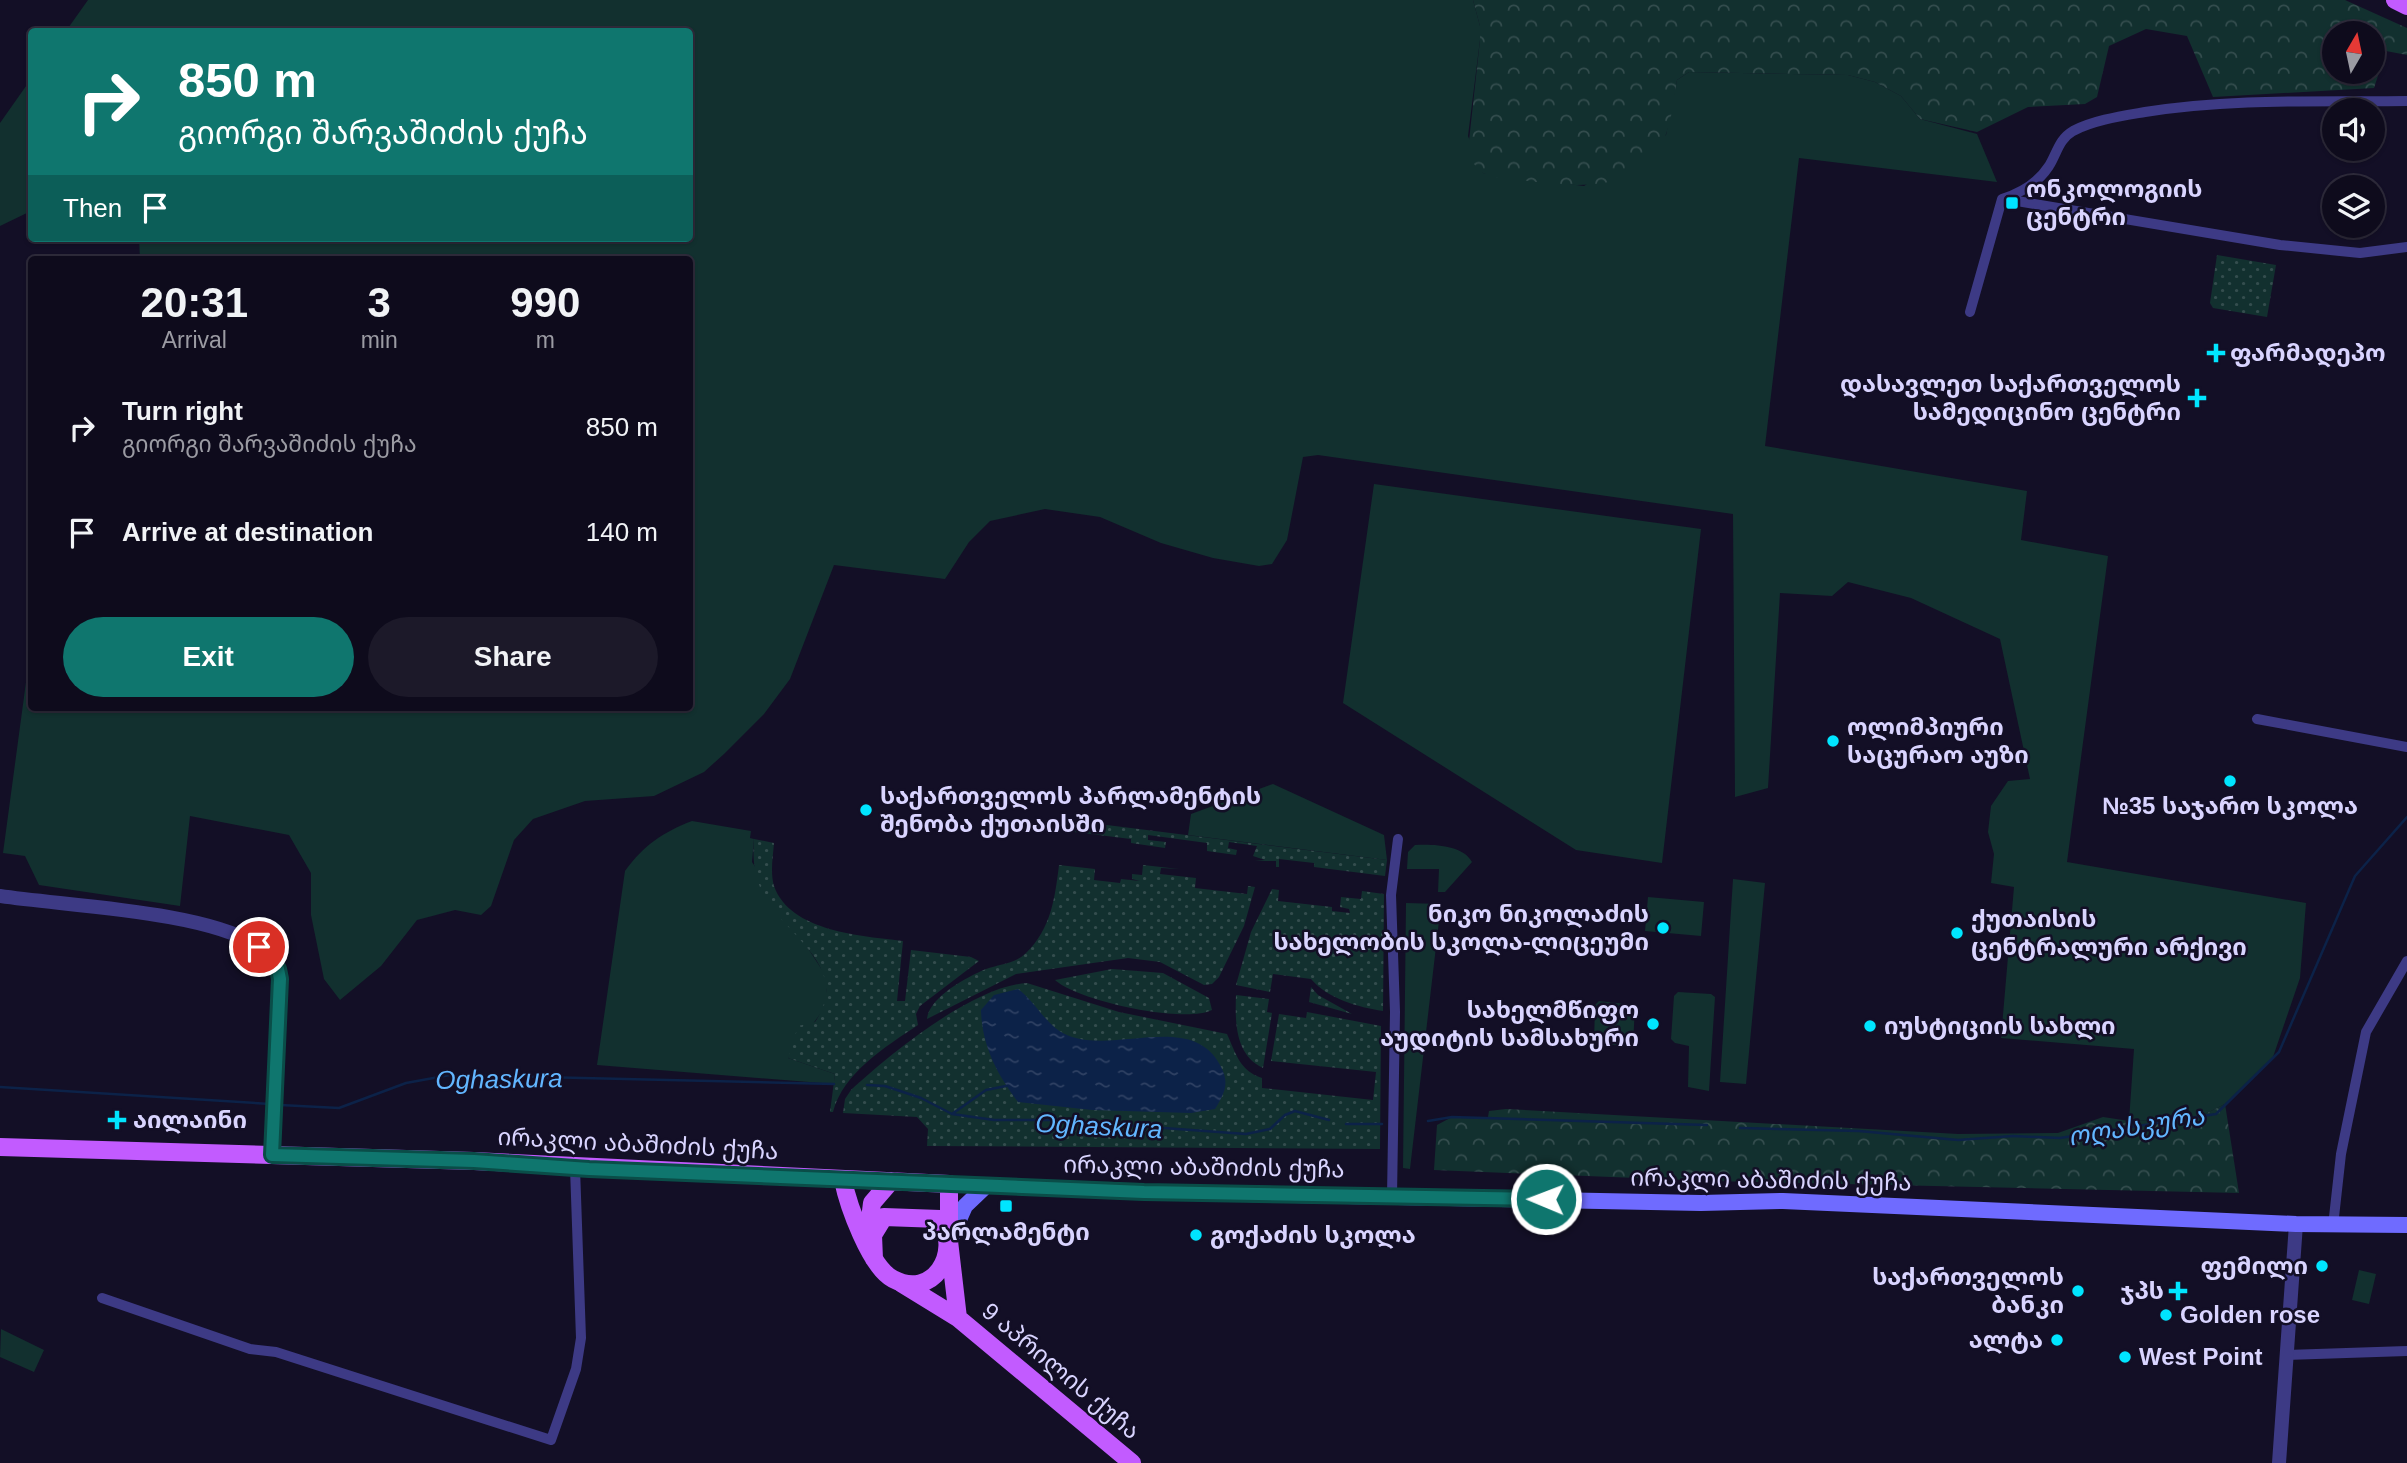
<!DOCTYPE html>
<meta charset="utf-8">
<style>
:root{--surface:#0e0b1c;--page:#1c1929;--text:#f1f3f6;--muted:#9b9ba3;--line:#2e2b3b;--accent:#0f766e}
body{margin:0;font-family:Helvetica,"Noto Sans Georgian",sans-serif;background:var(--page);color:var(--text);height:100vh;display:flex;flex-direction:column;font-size:26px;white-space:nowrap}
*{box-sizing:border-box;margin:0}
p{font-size:23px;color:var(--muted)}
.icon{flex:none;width:38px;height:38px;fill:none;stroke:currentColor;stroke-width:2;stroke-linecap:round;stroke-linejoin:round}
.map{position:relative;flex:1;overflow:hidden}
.panel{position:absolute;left:28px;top:256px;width:665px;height:455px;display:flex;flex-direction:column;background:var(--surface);border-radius:7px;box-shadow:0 2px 5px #0004,0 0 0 2px var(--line)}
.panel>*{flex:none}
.top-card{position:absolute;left:28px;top:28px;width:665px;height:214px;border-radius:7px;box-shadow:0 2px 5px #0004,0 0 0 2px var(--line);background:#0f766e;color:#fff;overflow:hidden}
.needle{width:46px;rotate:9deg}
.controls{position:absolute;left:2322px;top:21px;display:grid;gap:14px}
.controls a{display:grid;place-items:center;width:63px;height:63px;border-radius:50%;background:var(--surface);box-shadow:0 2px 5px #0004,0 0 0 2px var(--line);font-size:35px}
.pin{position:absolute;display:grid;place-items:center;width:60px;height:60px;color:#fff;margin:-30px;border:4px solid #fff;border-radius:50%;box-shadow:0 2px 7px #0007}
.me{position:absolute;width:77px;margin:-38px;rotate:271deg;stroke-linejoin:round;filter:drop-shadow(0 0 5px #0008)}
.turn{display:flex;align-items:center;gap:24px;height:147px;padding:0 35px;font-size:32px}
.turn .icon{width:91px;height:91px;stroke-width:2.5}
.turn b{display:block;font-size:49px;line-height:60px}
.then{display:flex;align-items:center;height:66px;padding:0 35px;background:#0003;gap:14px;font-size:26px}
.eta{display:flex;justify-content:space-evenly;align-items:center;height:119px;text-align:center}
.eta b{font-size:42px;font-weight:700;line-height:49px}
.cta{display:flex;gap:14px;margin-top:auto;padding:14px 35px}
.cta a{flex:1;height:80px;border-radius:42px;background:var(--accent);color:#fff;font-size:28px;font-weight:700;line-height:80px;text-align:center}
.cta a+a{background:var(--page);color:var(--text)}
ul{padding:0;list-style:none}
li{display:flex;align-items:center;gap:21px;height:105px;padding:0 35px}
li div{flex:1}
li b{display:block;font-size:26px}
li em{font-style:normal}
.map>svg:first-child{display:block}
.grass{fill:#12302f}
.forest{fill:url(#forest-crowns);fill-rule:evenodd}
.park{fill:url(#park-dots)}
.water{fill:url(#water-ripples)}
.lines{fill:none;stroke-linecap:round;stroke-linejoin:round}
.stream{stroke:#0c2248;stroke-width:2.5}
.minor{stroke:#3d3a85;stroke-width:10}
.tertiary{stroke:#3d3a85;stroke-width:14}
.secondary{stroke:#6f6bff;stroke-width:16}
.primary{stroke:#c25bff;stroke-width:18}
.route-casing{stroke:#0a4d48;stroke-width:18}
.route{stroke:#0f766e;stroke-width:12}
.poi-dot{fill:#00e5ff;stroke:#130f26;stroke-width:2.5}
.labels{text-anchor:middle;stroke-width:5;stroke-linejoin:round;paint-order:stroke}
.poi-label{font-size:24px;font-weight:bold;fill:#d9d4ff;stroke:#130f26;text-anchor:start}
.street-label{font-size:24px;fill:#d9d4ff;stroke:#130f26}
.water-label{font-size:26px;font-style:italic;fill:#62b6ff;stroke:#130f26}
</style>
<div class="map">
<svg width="2407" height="1463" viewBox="0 0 2407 1463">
<defs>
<pattern id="forest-crowns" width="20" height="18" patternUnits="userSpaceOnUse" patternTransform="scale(1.75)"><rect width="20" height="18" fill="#12302f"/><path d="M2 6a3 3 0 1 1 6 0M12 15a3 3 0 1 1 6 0" fill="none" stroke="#344d4e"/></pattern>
<pattern id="park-dots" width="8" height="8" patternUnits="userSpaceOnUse" patternTransform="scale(1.75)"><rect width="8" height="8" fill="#12302f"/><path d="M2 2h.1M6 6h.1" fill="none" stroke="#344d4e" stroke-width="1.8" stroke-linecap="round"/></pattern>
<pattern id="water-ripples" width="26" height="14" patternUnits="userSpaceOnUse" patternTransform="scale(1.75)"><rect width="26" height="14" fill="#0c2248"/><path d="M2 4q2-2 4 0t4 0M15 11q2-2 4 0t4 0" fill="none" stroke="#2f4163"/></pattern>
</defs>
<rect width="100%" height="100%" fill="#130f26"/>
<path class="grass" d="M88 0H1473L1480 26V40L1468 136 1483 173 1584 186 1666 135 1677 80 1689 72 1848 75 1875 82 1901 96 1920 119 1977 134 1997 182 1799 158 1765 446 2027 491 2021 540 2108 556 2067 862 2306 903 2300 978 2273 1057 2225 1104 2197 1118 2129 1121 2134 1049 2001 1038 2014 887 1991 883 1994 854 1988 832 1991 806 2008 781 2030 779 2000 639 1911 598 1848 582 1832 596 1780 593 1768 788 1735 797 1733 514 1318 455 1303 457 1287 540 1272 564 1259 566 1213 558 1161 543 1100 517 1045 509 990 521 969 542 945 579 834 565 790 679 764 714 724 754 704 772 654 796 585 801 533 819 514 840 491 906 481 915 455 910 417 920 381 966 340 1000 324 979 311 915V873L289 835 190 816 180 906 39 885 25 856 3 853 31 645 32 707H690V259H140L139 238H690V32L66 31Z
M31 79V211L0 226V123Z
M1374 484 1701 529 1662 863 1576 850 1343 703Z
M1273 784 1384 835 1387 860 1188 835 1191 814Z
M692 821 751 831 750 838 754 839 752 862 826 976V1006L788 1058 835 1074 834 1084 597 1065 625 871C643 846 663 832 692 821Z
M1415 845C1433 844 1463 845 1472 862L1445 892H1438L1439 869H1407L1408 852Z
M1733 879 1765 883 1746 1084 1720 1082Z
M1648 897 1704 902 1701 936 1645 931Z
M1406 903 1441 904 1410 1169 1403 1168Z
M1678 992 1711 994 1715 997 1709 1091 1688 1087 1689 1046 1675 1043 1671 1039 1674 996Z
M1599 1001 1635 1005 1633 1047 1594 1043 1595 1005Z
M2359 1270 2376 1274 2369 1304 2352 1300Z
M1 1329 44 1350 34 1372 0 1357Z"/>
<path class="forest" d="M1473 0H2345L2407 28V55L2386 51 2374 88 2213 97 2187 36 2146 29 2109 46 2097 97 2085 104 2028 107 1977 132 1920 119 1901 96 1875 82 1848 75 1689 72 1677 80C1674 98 1672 118 1666 134 1639 205 1552 183 1495 177L1483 173 1472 162 1468 150 1480 40V26ZM2334 33H2373V72H2334Z
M2225 1104 2239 1193 1712 1181 1434 1170 1437 1125 1452 1117H1488L1489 1111 1506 1109 1958 1134 2058 1133 2103 1117 2129 1121 2197 1118Z"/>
<path class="park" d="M2217 255 2276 265 2267 317 2213 308 2210 303Z
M1075 821 1387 860 1385 876 1314 867V863L1279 859V867H1276V861H1255L1265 860 1253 856 1257 846 1229 842 1228 848 1237 850 1236 855 1207 851V843L1148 835V840L1166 842 1165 848 1131 843V839L1074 832Z
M754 839 774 843C773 857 770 872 774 886 790 932 863 936 903 941L897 1001H905L911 950 971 957 979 961 920 1006 916 1014 918 1025C885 1047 843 1073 833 1112H830L835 1074 788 1058 798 1026 815 1022C850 970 794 941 768 902 755 883 752 861 754 839Z
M1059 865 1095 869 1094 880 1120 883 1121 879 1140 881 1132 879V874L1142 875 1143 865 1179 869 1161 868 1160 874 1196 878 1195 888 1247 894 1248 886 1255 887 1244 926 1219 977 1212 984 1204 985 1160 962 1128 958 1016 974 927 1019C929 997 967 977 986 969 999 964 1015 964 1026 953 1051 929 1055 898 1059 865Z
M1272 889 1279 890 1278 901 1332 907V911L1350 913 1349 909 1340 907 1341 897 1361 899 1362 891 1384 894 1383 1011C1358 1007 1328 999 1311 979L1273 974 1270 992 1236 985 1251 932Z
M1112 969 1163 973 1209 998 1212 1010C1184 1024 1078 1001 1055 980Z
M1027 983 1119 1012 1227 1034C1236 1054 1240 1071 1262 1078V1088L1373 1100 1376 1072 1271 1061 1279 1014 1306 1018 1307 1012 1381 1026 1380 1149 927 1146 928 1129 917 1117 843 1113 845 1099 851 1090C890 1054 973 986 1027 983Z
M1311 987 1318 995 1352 1014 1309 1002Z
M1236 995 1269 999 1267 1012 1272 1013 1263 1068C1235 1055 1235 1022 1236 995Z"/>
<path class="water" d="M1018 989C1039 1005 1047 1029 1072 1037 1121 1052 1192 1013 1220 1065 1230 1082 1225 1093 1215 1109L1191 1113 1092 1110 1018 1102C997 1074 982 1046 981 1010L994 995Z"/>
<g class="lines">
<path class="stream" d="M867 1085 885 1086 921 1098 952 1114 994 1120H1054L1246 1134 1270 1129 1285 1115 1295 1111 1329 1120
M0 1087 270 1104
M280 1105 339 1108 406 1083 450 1075 834 1084
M952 1114 986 1090 1006 1086
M1428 1121 1452 1117 1707 1125
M1346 1124H1382
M1740 1128 1859 1131 1958 1140 2013 1136 2060 1138 2216 1114 2279 1052 2355 876 2407 817"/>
<path class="minor" d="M2002 199C2021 193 2038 183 2049 166 2057 153 2059 139 2073 131 2094 120 2122 116 2145 112 2232 98 2320 102 2407 101
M2005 199 2280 245 2360 253 2407 247
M1970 312 2002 199
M2257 719 2407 747
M1392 1196 1395 1012 1391 895 1398 839
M2333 1226 2341 1154 2366 1032 2407 961
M102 1298 250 1349 276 1352 551 1440 576 1369 581 1338 575 1168
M2286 1355 2407 1351"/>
<path class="tertiary" d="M0 896C66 906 204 911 256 945 268 953 277 965 280 979L272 1155
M2279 1463 2296 1224"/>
<path class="secondary" d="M949 1184 1144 1192 1701 1203 1783 1201 2296 1224 2407 1225
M950 1240 965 1206 987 1185"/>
<path class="primary" d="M2395 0 2407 6
M0 1147 474 1161 949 1184V1241L958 1318
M843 1180C848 1205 870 1267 893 1279 932 1300 962 1254 940 1219L884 1217 873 1235 874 1259
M868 1235 872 1203 891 1181
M901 1283 958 1318 1132 1463"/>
</g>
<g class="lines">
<defs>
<path id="route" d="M259 947 278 969 280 979 272 1155 474 1161 589 1169 1144 1192 1546 1199"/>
</defs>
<use href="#route" class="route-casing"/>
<use href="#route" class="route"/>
</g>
<g class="poi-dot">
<rect x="2005" y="196" width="14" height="14" rx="3.5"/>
<path d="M2212.5 342.5h7v7h7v7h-7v7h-7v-7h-7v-7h7z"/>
<path d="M2193.5 387.5h7v7h7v7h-7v7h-7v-7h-7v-7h7z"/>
<circle cx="1833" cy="741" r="7"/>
<circle cx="2230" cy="781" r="7"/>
<circle cx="866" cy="810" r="7"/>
<circle cx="1663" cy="928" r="7"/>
<circle cx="1957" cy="933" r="7"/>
<circle cx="1653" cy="1024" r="7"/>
<circle cx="1870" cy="1026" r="7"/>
<path d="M113.5 1109.5h7v7h7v7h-7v7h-7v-7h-7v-7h7z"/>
<rect x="999" y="1199" width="14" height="14" rx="3.5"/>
<circle cx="1196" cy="1235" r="7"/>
<circle cx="2322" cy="1266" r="7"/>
<circle cx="2078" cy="1291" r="7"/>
<path d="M2174.5 1280.5h7v7h7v7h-7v7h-7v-7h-7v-7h7z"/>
<circle cx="2166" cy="1315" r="7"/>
<circle cx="2057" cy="1340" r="7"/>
<circle cx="2125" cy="1357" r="7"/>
</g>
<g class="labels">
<g class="poi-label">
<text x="2026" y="197">ონკოლოგიის<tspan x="2026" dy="28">ცენტრი</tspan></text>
<text x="2230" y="361">ფარმადეპო</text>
<text x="2181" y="392" text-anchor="end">დასავლეთ საქართველოს<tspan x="2181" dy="28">სამედიცინო ცენტრი</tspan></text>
<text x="1847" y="735">ოლიმპიური<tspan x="1847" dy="28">საცურაო აუზი</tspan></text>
<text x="880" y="804">საქართველოს პარლამენტის<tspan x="880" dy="28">შენობა ქუთაისში</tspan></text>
<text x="2230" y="814" text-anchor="middle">№35 საჯარო სკოლა</text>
<text x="1649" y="922" text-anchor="end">ნიკო ნიკოლაძის<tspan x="1649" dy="28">სახელობის სკოლა-ლიცეუმი</tspan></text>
<text x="1971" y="927">ქუთაისის<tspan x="1971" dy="28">ცენტრალური არქივი</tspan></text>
<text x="1639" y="1018" text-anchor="end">სახელმწიფო<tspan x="1639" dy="28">აუდიტის სამსახური</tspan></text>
<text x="1884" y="1034">იუსტიციის სახლი</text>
<text x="133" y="1128">აილაინი</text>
<text x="1006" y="1240" text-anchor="middle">პარლამენტი</text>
<text x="1210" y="1243">გოქაძის სკოლა</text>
<text x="2308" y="1274" text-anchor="end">ფემილი</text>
<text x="2064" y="1285" text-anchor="end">საქართველოს<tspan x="2064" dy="28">ბანკი</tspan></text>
<text x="2164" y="1299" text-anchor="end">ჯპს</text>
<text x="2180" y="1323">Golden rose</text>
<text x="2043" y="1348" text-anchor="end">ალტა</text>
<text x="2139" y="1365">West Point</text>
</g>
<g class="street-label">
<text transform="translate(638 1144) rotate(3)" y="8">ირაკლი აბაშიძის ქუჩა</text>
<text transform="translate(1204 1167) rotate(1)" y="8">ირაკლი აბაშიძის ქუჩა</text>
<text transform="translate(1771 1180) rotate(1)" y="8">ირაკლი აბაშიძის ქუჩა</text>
<text transform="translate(1061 1371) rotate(40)" y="8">9 აპრილის ქუჩა</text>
</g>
<g class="water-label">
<text transform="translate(499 1079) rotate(-1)" y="9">Oghaskura</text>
<text transform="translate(1099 1126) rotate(3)" y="9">Oghaskura</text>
<text transform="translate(2136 1126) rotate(-9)" y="9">ოღასკურა</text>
</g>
</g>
</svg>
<div class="controls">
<a><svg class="needle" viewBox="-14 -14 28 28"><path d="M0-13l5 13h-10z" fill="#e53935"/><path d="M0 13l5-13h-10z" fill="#9b9ba3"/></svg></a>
<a><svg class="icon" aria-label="sound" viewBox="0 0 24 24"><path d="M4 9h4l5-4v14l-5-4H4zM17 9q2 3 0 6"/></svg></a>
<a><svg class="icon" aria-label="layers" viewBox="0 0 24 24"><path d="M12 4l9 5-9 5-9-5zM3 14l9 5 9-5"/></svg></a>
</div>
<div class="pin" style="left:259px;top:947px;background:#d93025"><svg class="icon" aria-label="arrive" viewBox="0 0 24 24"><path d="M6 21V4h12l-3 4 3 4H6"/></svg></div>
<svg class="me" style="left:1546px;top:1199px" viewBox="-20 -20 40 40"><circle r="17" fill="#0f766e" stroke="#fff" stroke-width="3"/><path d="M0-11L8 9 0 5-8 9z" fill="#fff"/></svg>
<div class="top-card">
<div class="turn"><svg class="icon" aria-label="right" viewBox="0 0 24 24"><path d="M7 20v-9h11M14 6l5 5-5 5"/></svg><div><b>850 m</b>გიორგი შარვაშიძის ქუჩა</div></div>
<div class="then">Then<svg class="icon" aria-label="arrive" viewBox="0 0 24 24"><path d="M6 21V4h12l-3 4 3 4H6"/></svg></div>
</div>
<section class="panel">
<div class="eta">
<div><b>20:31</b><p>Arrival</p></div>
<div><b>3</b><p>min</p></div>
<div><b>990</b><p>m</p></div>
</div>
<ul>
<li><svg class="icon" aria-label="right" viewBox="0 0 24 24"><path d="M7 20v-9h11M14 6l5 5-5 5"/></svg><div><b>Turn right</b><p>გიორგი შარვაშიძის ქუჩა</p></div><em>850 m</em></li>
<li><svg class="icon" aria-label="arrive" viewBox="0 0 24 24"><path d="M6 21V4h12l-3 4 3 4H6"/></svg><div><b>Arrive at destination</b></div><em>140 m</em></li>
</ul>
<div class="cta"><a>Exit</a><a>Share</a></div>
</section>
</div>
